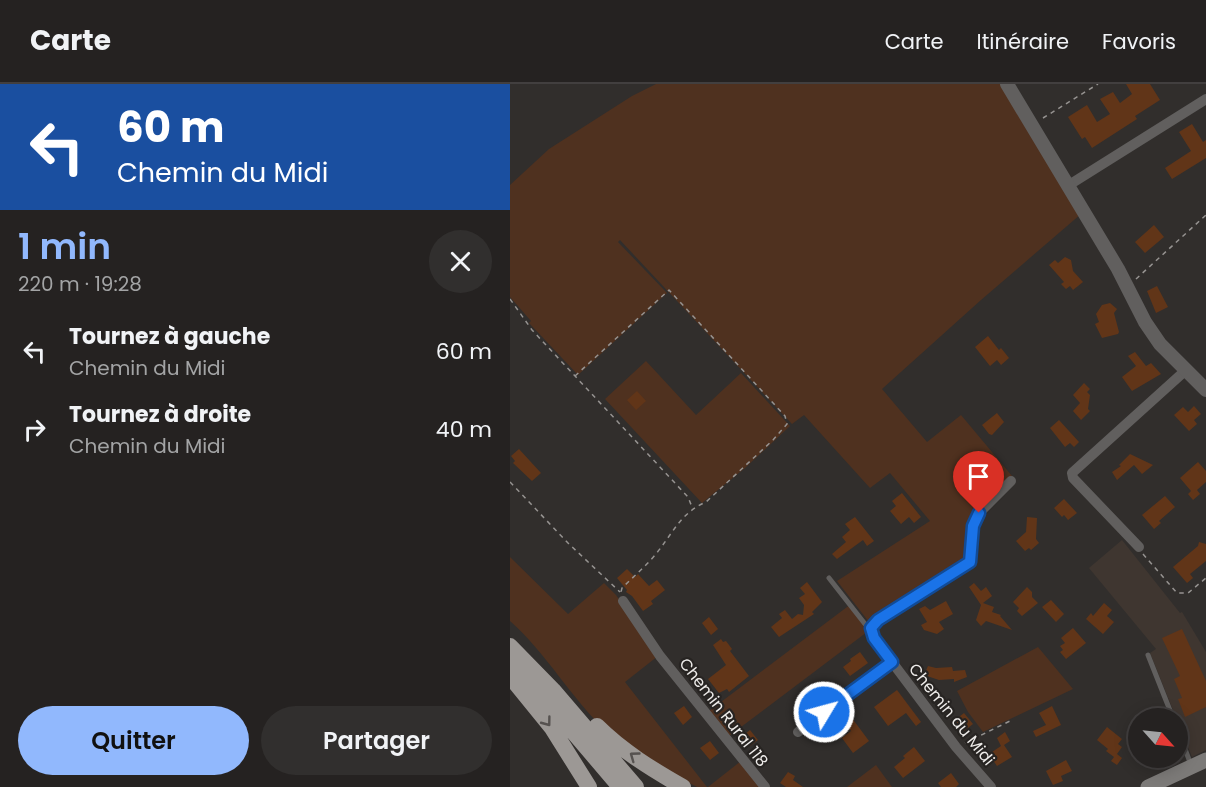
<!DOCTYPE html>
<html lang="fr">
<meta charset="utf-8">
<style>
:root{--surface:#252221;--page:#312f2e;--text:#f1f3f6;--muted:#a3a4a5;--line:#423f3f;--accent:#91b8fd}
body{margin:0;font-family:Poppins,sans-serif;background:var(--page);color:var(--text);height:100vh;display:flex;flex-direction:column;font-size:22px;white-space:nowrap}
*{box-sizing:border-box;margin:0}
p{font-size:20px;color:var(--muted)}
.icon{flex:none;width:33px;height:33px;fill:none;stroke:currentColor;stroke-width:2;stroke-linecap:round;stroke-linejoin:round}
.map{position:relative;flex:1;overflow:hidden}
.sheet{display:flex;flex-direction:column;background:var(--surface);width:510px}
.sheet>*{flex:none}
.top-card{background:#1a4fa0;color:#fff;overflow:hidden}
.needle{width:39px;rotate:117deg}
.fabs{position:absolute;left:618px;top:624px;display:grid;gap:12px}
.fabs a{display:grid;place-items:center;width:60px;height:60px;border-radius:50%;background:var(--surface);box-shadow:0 3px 15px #0003,0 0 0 2px var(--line);font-size:30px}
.pin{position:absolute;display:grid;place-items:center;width:51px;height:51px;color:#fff;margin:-62px -26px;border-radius:50% 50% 50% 0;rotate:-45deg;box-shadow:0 0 6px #0007}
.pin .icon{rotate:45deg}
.me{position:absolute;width:66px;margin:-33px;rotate:53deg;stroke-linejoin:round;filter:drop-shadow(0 0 4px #0008)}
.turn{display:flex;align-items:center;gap:21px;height:126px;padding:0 18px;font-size:27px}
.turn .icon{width:78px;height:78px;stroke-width:2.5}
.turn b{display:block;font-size:42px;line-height:51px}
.round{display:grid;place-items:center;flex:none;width:63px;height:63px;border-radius:32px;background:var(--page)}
.head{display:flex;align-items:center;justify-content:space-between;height:102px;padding:0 18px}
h1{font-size:36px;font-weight:600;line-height:45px;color:var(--accent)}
.primary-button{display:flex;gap:12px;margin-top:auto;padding:12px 18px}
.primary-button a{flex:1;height:69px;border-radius:36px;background:var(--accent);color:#111;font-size:24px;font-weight:600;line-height:69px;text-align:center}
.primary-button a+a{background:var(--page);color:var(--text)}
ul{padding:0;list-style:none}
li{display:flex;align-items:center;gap:18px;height:78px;padding:0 18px}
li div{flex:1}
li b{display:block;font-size:22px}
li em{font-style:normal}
header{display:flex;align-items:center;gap:36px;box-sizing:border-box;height:84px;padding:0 30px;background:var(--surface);border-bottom:2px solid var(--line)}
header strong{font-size:28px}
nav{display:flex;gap:33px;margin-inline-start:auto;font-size:21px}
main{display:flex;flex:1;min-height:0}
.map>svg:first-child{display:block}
.built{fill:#3f3630}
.green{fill:#4f311f}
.building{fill:#613518}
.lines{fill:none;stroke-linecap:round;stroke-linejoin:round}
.path{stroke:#969391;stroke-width:1.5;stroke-dasharray:4.5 4.5;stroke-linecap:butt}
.service{stroke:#615f5e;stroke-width:5}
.minor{stroke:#615f5e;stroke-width:10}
.tertiary{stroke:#615f5e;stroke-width:14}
.secondary{stroke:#7c7a78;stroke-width:15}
.trunk{stroke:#9c9895;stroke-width:16}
.oneway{stroke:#565250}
.route-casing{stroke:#114b97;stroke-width:15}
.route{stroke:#1a73e8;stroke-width:10}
.labels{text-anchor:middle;stroke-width:4.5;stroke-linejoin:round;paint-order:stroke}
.street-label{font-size:16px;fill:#eeecea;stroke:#272422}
</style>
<header>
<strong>Carte</strong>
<nav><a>Carte</a><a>Itinéraire</a><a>Favoris</a></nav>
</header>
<main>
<section class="sheet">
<div class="top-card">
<div class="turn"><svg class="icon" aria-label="left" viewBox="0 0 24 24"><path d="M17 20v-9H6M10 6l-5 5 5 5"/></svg><div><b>60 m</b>Chemin du Midi</div></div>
</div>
<div class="head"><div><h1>1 min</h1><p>220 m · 19:28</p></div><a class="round"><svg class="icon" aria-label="close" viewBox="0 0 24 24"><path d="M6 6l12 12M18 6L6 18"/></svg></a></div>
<ul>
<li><svg class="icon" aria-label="left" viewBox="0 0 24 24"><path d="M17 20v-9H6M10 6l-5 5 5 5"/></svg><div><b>Tournez à gauche</b><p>Chemin du Midi</p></div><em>60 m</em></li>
<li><svg class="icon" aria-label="right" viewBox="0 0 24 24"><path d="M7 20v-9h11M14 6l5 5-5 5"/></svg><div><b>Tournez à droite</b><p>Chemin du Midi</p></div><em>40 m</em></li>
</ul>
<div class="primary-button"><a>Quitter</a><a>Partager</a></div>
</section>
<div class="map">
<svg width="696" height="703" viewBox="0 0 696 703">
<rect width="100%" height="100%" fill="#312e2c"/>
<path class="built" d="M612 456 670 529 672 528 696 568V666L682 673 640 569 646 565 579 484Z"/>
<path class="green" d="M146 0H491L571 130 471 216 372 305 417 358 451 331 502 392 463 428 458 440 456 472 453 476 457 479 359 538 327 497 420 437 380 389 360 404 294 331 282 340 110 156 108 158 157 209 68 291 19 239 21 237 0 213V101L39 65 122 12Z
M136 277 186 331 231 289 280 342 235 384 192 419 95 315Z
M0 473 58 530 94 499 106 511 148 572 115 598 197 703H187C156 686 123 672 97 648 61 614 37 570 0 537Z
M341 520 361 545 219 652 199 627Z
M528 563 563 605 473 648 458 628 447 607Z
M231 677 252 703H198Z
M366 681 382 703H337Z"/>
<path class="building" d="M616 0H640L650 16 625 32 627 35 582 64 575 53 572 55 558 33 577 21 587 38 600 30 590 15 603 8 610 19 622 10Z
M682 40 693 58 696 56V74L662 95 655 84 681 67 669 48Z
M644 141 654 153 635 169 625 158Z
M555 173 561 176 563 187 573 198 563 206 560 202 556 205 551 200 554 198 539 181 545 176 548 179Z
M647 202 658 223 646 229 637 207Z
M600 219 607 225 604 229 609 248 608 250 592 254 585 240 589 238 586 230 592 221Z
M478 252 489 266 491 264 499 274 491 281 487 276 480 282 465 263Z
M625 268 636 282 641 279 651 290 622 307 612 293 626 282 618 272Z
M574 299 580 305 577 308 580 311 578 325 580 327 571 336 563 327 570 319 563 311Z
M127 307 136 317 126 326 117 316Z
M684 322 691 330 684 336 687 340 679 347 664 331 673 323 678 328Z
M487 329 494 338 482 351 479 350 472 341Z
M549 336 569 358 564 363 560 359 555 363 540 344Z
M9 365 31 389 22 397 3 379 5 377 1 372Z
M620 370 643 381 632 390 624 381 607 396 602 388 611 382 609 381Z
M688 378 696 387V398L687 406 690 410 683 416 678 410 681 407 670 394Z
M392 409 411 433 404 439 399 433 391 440 380 427 386 422 382 417Z
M655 412 665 423 649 437 651 439 644 445 632 431Z
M554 415 567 429 558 436 554 431 552 433 544 424Z
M345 433 364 457 357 462 353 456 327 475 322 470 336 458 332 453 340 446 335 440Z
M517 433 527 434 526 455 529 459 521 466 519 464 515 467 506 457 516 448Z
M689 458 696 460V477L680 490 683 494 677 499 663 483 688 462Z
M117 485 125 493 128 490 139 502 147 496 155 506 141 517 143 520 133 527 122 512 116 508 117 506 107 494Z
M297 498 312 518 302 528 304 530 269 553 261 543 272 534 269 530 275 526 282 535 288 530 293 531 294 521 289 514 295 510 290 504Z
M464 499 471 507 476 503 482 512 473 519 484 523 482 528 491 531 490 532 502 546 476 537 471 542 466 536 471 521 459 503Z
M517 503 522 508V513L528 519 512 532 507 527 509 524 503 518Z
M541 516 554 530 546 538 532 523Z
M436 517 443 530 429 538 434 545 427 550 414 546 411 541 417 538 409 525 415 522 420 526Z
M594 519 602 526 597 532 604 538 593 550 576 535 581 529 583 532Z
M199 533 208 545 201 551 192 539Z
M563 544 576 559 556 575 550 568 553 566 550 562 555 559 551 554Z
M672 545 696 597V623L675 633 668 615 672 614 664 595 670 592 652 554Z
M211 555 213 558 216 557 222 565 220 567 239 592 219 608 217 605 209 609 198 595 216 581 203 561Z
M350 568 358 579 340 592 333 583 341 577 340 575Z
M418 582 426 584 442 583 443 587 455 586 457 593 444 598V595L429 596 414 591Z
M387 606 411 638 406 642 396 629 378 642 364 623Z
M174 622 182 633 173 641 164 629Z
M542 622 551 641 526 653 523 647 536 641 529 629Z
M336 626 359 657 343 669 332 654 341 647 329 631Z
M454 629 463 640 454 647 445 636Z
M597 643 612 655 608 660 612 663 607 670 612 674 607 681 601 677 604 673 596 667 598 665 587 656Z
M240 646 248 656 240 662 230 654Z
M495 648 500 657 494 661 502 673 487 682 479 670 491 662 487 654Z
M200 657 209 669 200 676 190 664Z
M404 663 415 677 393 694 384 683 395 674 393 672Z
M556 676 562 687 551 692 553 697 543 701 536 687Z
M278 688 285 692 283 696 293 703H276L270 699Z
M441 689 449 700 446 703H431L428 699Z"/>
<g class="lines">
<path class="path" d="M533 34 588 0
M626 195 696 131
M0 215 22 246 178 413 182 423
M65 292 159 206 275 332 277 340 263 356 196 418C170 429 162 451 145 471 135 483 123 493 112 504L111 508
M0 398 58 459 110 508
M633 470 667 509H678L696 494
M455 659 500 637"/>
<path class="service" d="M319 494 355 540 361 544
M638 571 663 634
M668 646 681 681"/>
<path class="minor" d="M559 101 696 15
M629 463 563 394 562 389 676 286
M113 517 150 572 255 703
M288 648 382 578
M481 703 446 663 382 578 364 554 361 544 367 536 456 482 460 478 463 442 469 429 501 397"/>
<path class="tertiary" d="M497 0 608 185 635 238 650 260 696 306"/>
<path class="secondary" d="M638 703 696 676"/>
<path class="trunk" d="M0 562 43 606 126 703
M0 579 42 623 110 703
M3 596 42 644 79 703
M87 642C112 667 143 686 173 703"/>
</g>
<defs><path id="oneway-chevron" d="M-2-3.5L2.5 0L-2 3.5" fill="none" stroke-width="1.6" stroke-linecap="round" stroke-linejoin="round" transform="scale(1.5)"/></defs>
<g class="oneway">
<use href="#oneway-chevron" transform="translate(37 638) rotate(53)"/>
<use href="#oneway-chevron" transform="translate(124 672) rotate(-144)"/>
</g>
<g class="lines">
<defs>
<path id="route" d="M314 628 382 578 364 554 361 544 368 536 460 478 463 442 469 429"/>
</defs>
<use href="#route" class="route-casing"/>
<use href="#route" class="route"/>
</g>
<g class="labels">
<g class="street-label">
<text transform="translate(214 628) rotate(52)" y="6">Chemin Rural 118</text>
<text transform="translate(442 630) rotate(51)" y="6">Chemin du Midi</text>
</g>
</g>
</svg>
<div class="fabs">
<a><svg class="needle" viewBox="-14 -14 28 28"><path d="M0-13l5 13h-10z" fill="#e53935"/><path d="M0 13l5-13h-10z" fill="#a3a4a5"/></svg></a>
</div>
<div class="pin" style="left:469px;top:429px;background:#d93025"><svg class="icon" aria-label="arrive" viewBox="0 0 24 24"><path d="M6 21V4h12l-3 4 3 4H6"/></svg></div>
<svg class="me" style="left:314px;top:628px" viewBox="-20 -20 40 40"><circle r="17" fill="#1a73e8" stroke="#fff" stroke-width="3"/><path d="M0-11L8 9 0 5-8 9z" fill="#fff"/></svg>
</div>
</main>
